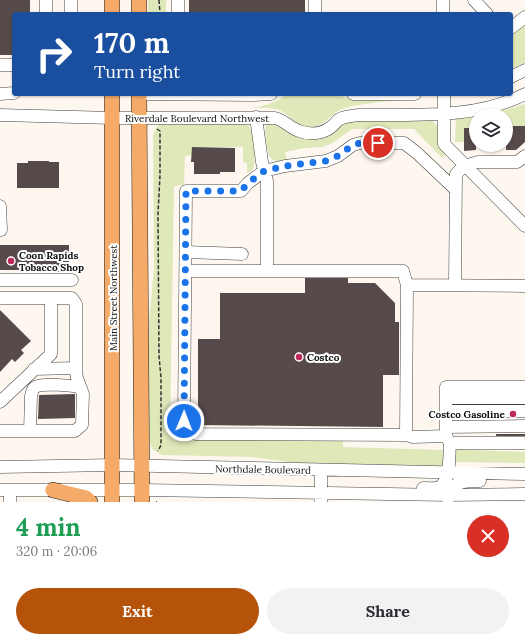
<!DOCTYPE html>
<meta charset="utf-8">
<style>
:root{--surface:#fff;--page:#f2f2f3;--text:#2b2b33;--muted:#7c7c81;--accent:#b45309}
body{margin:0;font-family:Lora,serif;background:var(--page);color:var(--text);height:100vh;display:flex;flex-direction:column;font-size:15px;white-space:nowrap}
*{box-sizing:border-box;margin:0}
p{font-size:13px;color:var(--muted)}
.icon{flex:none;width:22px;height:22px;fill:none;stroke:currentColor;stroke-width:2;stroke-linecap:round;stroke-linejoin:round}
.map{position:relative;height:502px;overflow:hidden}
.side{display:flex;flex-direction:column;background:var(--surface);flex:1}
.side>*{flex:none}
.banner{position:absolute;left:12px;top:12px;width:501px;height:84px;border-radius:4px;box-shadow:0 1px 3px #0004;background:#1a4fa0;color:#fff;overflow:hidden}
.tools{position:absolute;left:469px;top:108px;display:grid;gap:8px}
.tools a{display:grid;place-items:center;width:44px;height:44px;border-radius:50%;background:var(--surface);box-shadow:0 1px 3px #0004;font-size:20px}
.pin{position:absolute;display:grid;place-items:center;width:34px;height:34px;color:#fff;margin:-17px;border:2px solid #fff;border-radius:50%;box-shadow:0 1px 4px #0007}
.me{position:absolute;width:44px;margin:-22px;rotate:1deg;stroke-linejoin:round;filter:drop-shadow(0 0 3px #0008)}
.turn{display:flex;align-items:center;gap:14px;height:84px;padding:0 16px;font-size:18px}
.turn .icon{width:52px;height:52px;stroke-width:2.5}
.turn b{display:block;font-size:28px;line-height:34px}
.round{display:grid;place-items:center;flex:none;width:42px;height:42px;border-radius:21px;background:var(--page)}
.head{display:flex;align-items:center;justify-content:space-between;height:68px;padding:0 16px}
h1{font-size:24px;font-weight:800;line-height:30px;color:#1e9e55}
.action{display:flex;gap:8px;margin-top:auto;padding:8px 16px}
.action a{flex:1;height:46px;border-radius:24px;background:var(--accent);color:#fff;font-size:16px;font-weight:800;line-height:46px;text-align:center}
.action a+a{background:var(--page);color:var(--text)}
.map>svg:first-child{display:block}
.grass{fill:#dfe8b9}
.building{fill:#564b4a}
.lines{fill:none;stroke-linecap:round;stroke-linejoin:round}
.minor-casing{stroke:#414141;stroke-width:13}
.major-casing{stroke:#1f1f1f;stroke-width:16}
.path{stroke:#303030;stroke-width:1.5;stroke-dasharray:4 2;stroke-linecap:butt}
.minor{stroke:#fff;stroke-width:12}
.major{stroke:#f4ab69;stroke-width:15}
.route{stroke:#1a73e8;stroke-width:7;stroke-dasharray:0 12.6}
.poi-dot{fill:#ba2959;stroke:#fff;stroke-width:1.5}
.labels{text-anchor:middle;stroke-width:4;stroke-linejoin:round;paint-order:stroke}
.street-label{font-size:10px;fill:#0e0e0e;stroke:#fff}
.poi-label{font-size:10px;font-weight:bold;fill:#0e0e0e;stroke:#fff;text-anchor:start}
</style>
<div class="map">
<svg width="525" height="502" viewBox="0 0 525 502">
<rect width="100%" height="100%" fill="#fef7ef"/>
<path class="grass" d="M148 0H166V14H148Z
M525 21V62L511 69V32Z
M287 94H336L349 99 404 100C389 101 352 104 340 110 329 115 324 127 311 127 297 128 291 115 279 110 270 107 258 108 248 108 263 107 275 103 287 94Z
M525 104V128L524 126H506V115H476V128H464V142H455L456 118C480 114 503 112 525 104Z
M348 120H431C443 127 437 143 446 155L442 158 414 129H352L334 142 323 147 304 148 285 152 287 160C282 161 278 162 273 160 266 156 263 128 267 122L271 121 294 134Z
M160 123H246C256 131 257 160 252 171L247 173V163L243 162V147H193L192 155 185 156 184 185 174 186 170 432C178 432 183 437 191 437L343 439V447L443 450V463L441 466 296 463 253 457 162 455 152 449 149 440V323L154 268 153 135 156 128Z
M450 449 525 452V463L449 462Z"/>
<path class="building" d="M0 0H30V14H14V55H0Z
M189 0H305V14H189Z
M506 126H525V142L516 150H506Z
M464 128H476V150L464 151Z
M192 147 235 148V172H220V174H194V162H191Z
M28 161H49V162H59V188H17V163H28Z
M0 245H69V270L67 272H32V270H0Z
M305 278H348V283H375L395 303V322H399V375H383V427L198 425V339H220V293H305Z
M0 310 31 341 21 350 24 353 15 362 12 359 0 372Z
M75 394V418L38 419 39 395Z
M496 434H525V436H496Z"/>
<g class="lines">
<defs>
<path id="minor" d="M46 0V14
M71 0V14
M315 0V14
M443 0V14
M474 0 487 14
M178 14V0
M511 28 525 17
M0 65H14
M511 77 525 70
M0 94 14 93
M142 94 253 95 271 94
M353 94H415
M444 94V144L525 226
M0 115 113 118H275C284 120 290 128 299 131 310 135 322 134 331 127 334 125 336 122 338 120 344 116 352 116 359 115 414 114 474 120 525 94
M256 117 262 162 267 181V271
M455 189 417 153 404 143H360L353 145 338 156 326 161 285 166 264 171 248 183 241 191H186L184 421 188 429 196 434 406 435 413 437 446 436 450 443H525
M0 206 1 230
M186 252 242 254
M186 271H403L407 285 525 286
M0 280H72
M455 285 456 174 464 166 478 162H517L525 156
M0 298H72L76 304V371L77 378 83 394 82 425 75 431H0
M34 369 76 368
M446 398H525
M0 402 51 354V298
M446 411H525
M446 427 525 426
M30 431 31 396C32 393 32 389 35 387 42 383 73 385 81 388
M406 435 407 285
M446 436V387H525
M0 467 113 465 525 474
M423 488C428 488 437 489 441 486 451 478 449 454 450 443
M0 490H142L448 495 525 494
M448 500C448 481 466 481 480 481
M10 502V490
M321 502V470"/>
<path id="major" d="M112 0V14
M139 0V14
M139 94 142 502
M53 490 86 498 90 502
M112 502V94"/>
</defs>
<use href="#minor" class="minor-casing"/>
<use href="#major" class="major-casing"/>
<path class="path" d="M159 0 160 14
M157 129 160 131V175L158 214 159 356 161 378V445L158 451
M156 502H157"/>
<use href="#minor" class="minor"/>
<use href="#major" class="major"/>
</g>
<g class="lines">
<path class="route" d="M184 421 186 191H241L248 183 264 171 285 166 326 161 338 156 353 145 360 143H378"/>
</g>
<g class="poi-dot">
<circle cx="11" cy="261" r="4"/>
<circle cx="299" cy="357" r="4"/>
<circle cx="513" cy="414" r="4"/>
</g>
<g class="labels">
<g class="street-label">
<text x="197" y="122">Riverdale Boulevard Northwest</text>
<text transform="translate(113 298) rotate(-90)" y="4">Main Street Northwest</text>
<text transform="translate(263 469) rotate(1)" y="4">Northdale Boulevard</text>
</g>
<g class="poi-label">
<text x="19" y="259">Coon Rapids<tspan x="19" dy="12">Tobacco Shop</tspan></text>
<text x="307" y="361">Costco</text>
<text x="505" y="418" text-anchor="end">Costco Gasoline</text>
</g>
</g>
</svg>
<div class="tools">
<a><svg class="icon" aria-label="layers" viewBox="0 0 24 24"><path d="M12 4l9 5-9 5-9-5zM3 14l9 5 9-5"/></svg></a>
</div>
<div class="pin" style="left:378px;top:143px;background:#d93025"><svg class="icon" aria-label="arrive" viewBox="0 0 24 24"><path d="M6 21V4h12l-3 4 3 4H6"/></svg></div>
<svg class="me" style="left:184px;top:421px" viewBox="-20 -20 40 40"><circle r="17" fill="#1a73e8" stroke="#fff" stroke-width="3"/><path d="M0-11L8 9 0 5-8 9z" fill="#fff"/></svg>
<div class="banner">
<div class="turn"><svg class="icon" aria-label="right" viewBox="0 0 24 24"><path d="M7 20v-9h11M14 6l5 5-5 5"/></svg><div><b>170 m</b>Turn right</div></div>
</div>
</div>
<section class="side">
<div class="head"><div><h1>4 min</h1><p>320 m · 20:06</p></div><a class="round" style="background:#d93025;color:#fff"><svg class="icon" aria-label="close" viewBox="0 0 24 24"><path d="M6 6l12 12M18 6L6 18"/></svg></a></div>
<div class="action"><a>Exit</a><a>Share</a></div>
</section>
